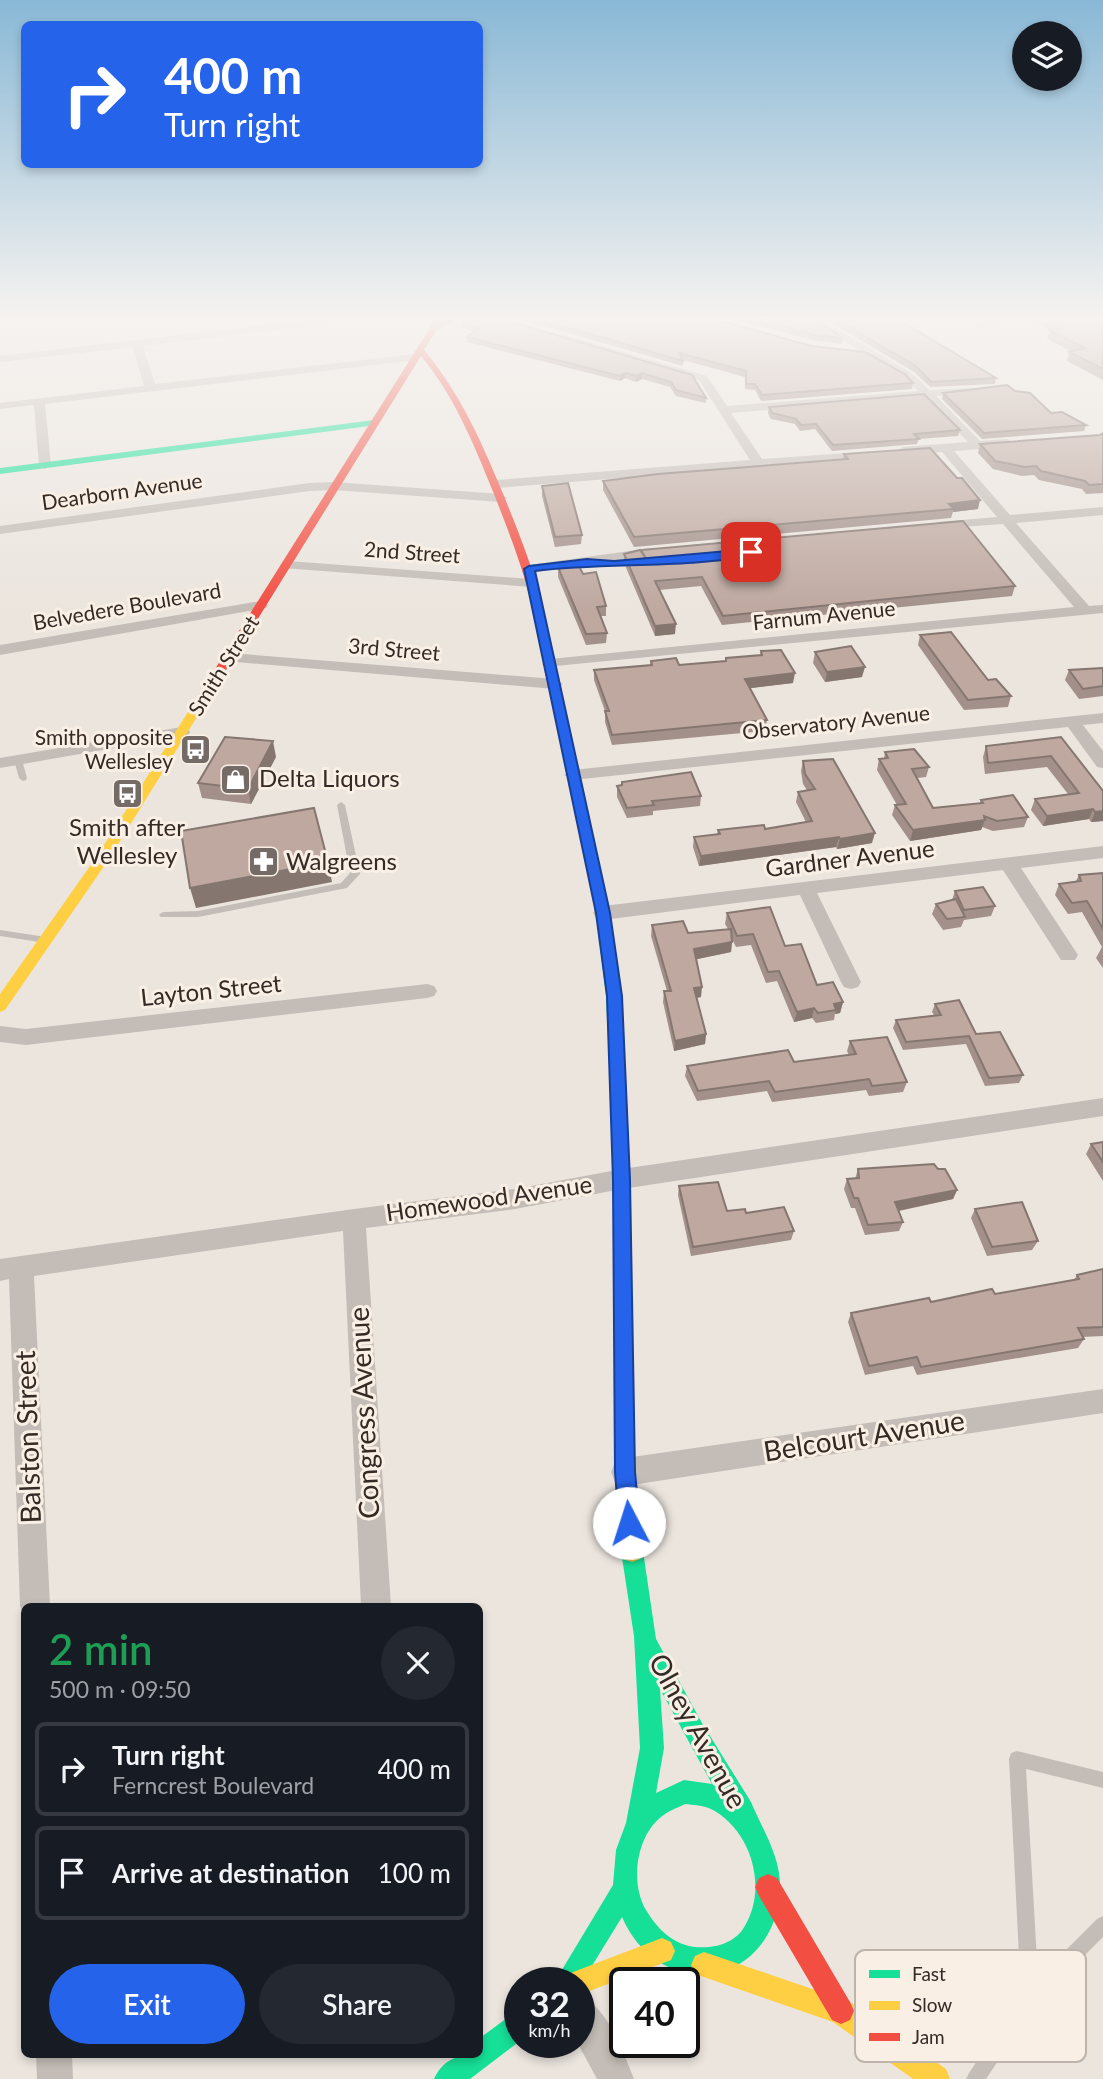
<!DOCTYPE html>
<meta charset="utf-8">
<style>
:root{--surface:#171b24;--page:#242831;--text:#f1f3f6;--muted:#9ea1a6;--line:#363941;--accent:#2563eb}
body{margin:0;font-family:Lato,sans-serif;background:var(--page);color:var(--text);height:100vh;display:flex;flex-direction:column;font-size:26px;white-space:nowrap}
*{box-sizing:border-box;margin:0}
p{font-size:23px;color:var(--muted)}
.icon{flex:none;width:38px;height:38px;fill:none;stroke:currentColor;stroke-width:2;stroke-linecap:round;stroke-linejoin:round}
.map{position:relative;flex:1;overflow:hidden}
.panel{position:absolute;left:21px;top:1603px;width:462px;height:455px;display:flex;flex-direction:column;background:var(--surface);border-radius:10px;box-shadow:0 4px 10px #0003}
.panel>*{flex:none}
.guide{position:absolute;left:21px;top:21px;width:462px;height:147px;border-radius:10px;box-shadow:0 4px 10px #0003;background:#2563eb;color:#fff;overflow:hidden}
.fabs{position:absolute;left:1012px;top:21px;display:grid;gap:14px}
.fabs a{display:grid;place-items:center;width:70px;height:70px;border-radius:50%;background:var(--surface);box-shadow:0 4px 10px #0003;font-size:35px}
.speed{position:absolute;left:504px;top:1967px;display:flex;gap:14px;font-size:35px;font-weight:700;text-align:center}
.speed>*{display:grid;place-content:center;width:91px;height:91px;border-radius:50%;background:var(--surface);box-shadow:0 4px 10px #0003;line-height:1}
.speed small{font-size:18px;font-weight:400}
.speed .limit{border:4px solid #111;border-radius:10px;background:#fff;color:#111}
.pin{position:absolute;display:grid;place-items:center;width:60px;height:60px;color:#fff;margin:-30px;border-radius:14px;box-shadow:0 4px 10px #0006}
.me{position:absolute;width:77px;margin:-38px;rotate:355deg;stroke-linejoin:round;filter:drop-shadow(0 0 5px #0008)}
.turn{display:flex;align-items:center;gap:24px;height:147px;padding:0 28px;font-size:32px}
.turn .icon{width:91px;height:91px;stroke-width:2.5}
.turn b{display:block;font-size:49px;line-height:60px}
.round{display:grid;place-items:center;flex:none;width:74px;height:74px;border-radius:37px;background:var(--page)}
.overview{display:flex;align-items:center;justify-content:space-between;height:119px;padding:0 28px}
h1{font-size:42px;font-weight:600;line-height:52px;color:#1e9e55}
.button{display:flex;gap:14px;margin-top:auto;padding:14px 28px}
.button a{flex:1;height:80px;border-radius:42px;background:var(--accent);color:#fff;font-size:28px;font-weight:600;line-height:80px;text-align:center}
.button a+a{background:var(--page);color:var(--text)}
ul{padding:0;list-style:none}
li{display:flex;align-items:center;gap:21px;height:94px;margin:0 14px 10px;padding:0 14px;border:4px solid var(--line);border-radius:10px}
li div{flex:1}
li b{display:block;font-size:26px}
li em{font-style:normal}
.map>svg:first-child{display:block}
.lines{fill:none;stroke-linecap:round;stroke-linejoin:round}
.lane{fill:#c4bdb7;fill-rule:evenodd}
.street{fill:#c4bdb7;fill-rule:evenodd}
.fast{fill:#16e098;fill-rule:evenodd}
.slow{fill:#ffcf43;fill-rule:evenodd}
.jam{fill:#f24e42;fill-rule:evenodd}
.wall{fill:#a3908a}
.shaded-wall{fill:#857670}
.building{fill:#bea8a0;stroke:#857670;stroke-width:2}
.route{fill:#2563eb;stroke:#184099;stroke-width:2}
.labels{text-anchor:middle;stroke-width:6;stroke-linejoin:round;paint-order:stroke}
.far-street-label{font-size:21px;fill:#342a26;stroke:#f9efe4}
.far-poi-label{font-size:21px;fill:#342a26;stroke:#f9efe4;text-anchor:end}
.poi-label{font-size:24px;fill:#342a26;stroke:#f9efe4;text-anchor:start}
.street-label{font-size:24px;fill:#342a26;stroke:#f9efe4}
.near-street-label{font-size:28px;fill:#342a26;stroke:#f9efe4}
.key{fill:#f9efe4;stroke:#beb4ab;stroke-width:2}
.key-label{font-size:19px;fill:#342a26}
</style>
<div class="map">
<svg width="1103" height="2079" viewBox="0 0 1103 2079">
<rect width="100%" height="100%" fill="#ebe5de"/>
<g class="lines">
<path class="lane" d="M18 757 22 760 27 778 26 780 23 781 19 778 14 760Z
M341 802 345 805 360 874 347 888 198 917H161L159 915 161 913 164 912 198 911 341 883 350 873 337 805Z
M0 930 46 937 51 940 46 943 0 936Z
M1017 1751 1103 1772V1788L1026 1769 1038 1978 1097 1919 1103 1916V1937L1036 2004 986 2079H966L969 2073 1021 1996 1009 1759 1011 1753Z"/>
<path class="street" d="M308 320H341L336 323 143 346 155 384 416 354 421 357 416 360 45 404 51 465 45 469 39 465 34 405 0 409V403L144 386 133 347 0 362V356Z
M809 320H822L913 374 929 390 978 388 980 390 974 393 936 396 980 441 1007 439 1013 443 1007 447 954 451 1010 515 1103 507V515L1016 523 1089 606 1103 605V613L545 667 542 664 545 661 550 659 1074 607 1003 524 933 529 931 526 938 522 997 517 942 452 903 455 897 451 903 447 968 442 924 397 731 413 762 459 875 451 877 454 871 458 496 488 490 484 496 480 750 460 699 380 560 340 559 338 564 335 707 376 727 406 918 391 905 378Z
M990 320H1009L978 329 973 326Z
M333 482 501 494 507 498 501 502 333 490 309 491 0 534V526L309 483Z
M651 548 656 549V555L529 573 522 569 529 565Z
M288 561 532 579 539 583 532 587 283 568 281 565Z
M261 601 268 605 266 608 0 655V645Z
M230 653 555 679 563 684 555 689 225 661 222 658Z
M1103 713V723L1083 725 1103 751V768L1097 767 1068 727 573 780 564 775 573 770Z
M182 727 188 729 190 732 188 735 0 768V758Z
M1103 846V858L1021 868 1078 955 1075 960H1061L1003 870 817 893 861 982 858 987 851 989 844 987 841 982 800 895 603 920 596 918 593 913 596 908 603 906Z
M427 984 434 986 437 991 434 996 427 998 26 1045 0 1042V1026L26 1029Z
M1103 1098V1116L622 1189 515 1209 366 1228 391 1606H361L343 1231 34 1276 50 1606H24V1616L20 1606 9 1279 0 1281V1259L354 1209 515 1189 622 1169Z
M1103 1389V1413L625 1486 615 1482 611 1472 615 1462 625 1458Z
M579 1995C608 2007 623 2052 634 2079H597L577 2042H579Z
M36 2054H72L73 2079H37Z"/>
<path class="fast" d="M374 420 378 423 377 425 0 474V468Z
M536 599 541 602 610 913 622 996 629 1145 627 1150 621 1152 615 1150 613 1145 606 996 596 913 531 602Z
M632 1540 640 1543 643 1551 656 1639 702 1723 751 1802C763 1831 782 1858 780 1892 772 1990 659 2003 622 1917L579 1987V1983H554L613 1885 616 1850 626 1823 640 1748 634 1636 621 1551 624 1543ZM660 1689 712 1784 684 1780 656 1793 664 1748ZM685 1804C693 1805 703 1805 711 1809 752 1830 769 1890 743 1929 737 1938 726 1944 716 1946 684 1952 663 1938 646 1910 630 1883 636 1837 661 1817 668 1811 677 1808 685 1804Z
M520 2011V2041L470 2079H434C443 2059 459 2054 480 2054V2038L511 2015Z"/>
<path class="slow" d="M199 700 205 704 107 862 5 1010 0 1012V994L97 856 193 704Z
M621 1138 627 1140 629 1145 635 1472 643 1551 640 1559 632 1562 624 1559 621 1551 615 1472 613 1145 615 1140Z
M662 1938 671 1942 675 1951 671 1960 579 1995V1983H564L568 1974Z
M704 1952 850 2002 946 2069 950 2079H913L833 2022 695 1974 691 1965 695 1956Z"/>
<path class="jam" d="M435 320H455L436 331 424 350C461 394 482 443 504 496 518 531 532 565 541 602L536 605 531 602C522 565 508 530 494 494 474 445 455 397 421 356L205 704 199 708 195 707 193 704Z
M768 1874 777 1878 850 2002 854 2011 850 2020 841 2024 832 2020 759 1896 755 1887 759 1878Z"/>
</g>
<path class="wall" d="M523 320H718L913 383 912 389 761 401 755 390 745 389V377L683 360V366Z
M736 320H815L843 338 842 344 812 340Z
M827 320H899L996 378 995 384 930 387 914 372Z
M1031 320H1103V380L1067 361 1069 352 1071 351 1047 339 1050 330Z
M462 323 692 375 706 398V403L676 396 670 387 642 379 636 382 625 378 620 381 467 342V337L475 332 462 328Z
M943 393 1051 413 1086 425 1084 431 982 439 942 399Z
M769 407 960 430 958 436 919 439 917 444 832 451 815 429 800 431 795 424 771 419 768 413Z
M1103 433V493L1086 494 1082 489 1039 480 1034 475 1022 476 993 469 978 453 980 444 1100 435Z
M844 454 978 509 953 512 951 518 634 547 603 490V481L843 459Z
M542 486 582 535 581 544 555 547 542 496Z
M641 550 1015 586 1012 596 722 625 701 586 659 590 675 634 655 636 624 563V554L641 552Z
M558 567 583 574 606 606V616H601L607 633 606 643 586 645 558 577Z
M920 635 1011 696 1008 707 964 710 918 645Z
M761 651 793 683 750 688 767 720 765 731 612 745 605 722V711L594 680V670L650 665 651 661 679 665 725 661 726 658 760 655Z
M815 652 862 677 825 682 813 663Z
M1103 668V696L1079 699 1065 680 1069 670Z
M1061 737 1103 821 1091 822 1089 819 1043 826 1031 810 1035 799 1068 794 1047 767 985 774 983 757 986 746Z
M885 752 929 767 926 777 917 778 933 808 980 803 981 800 1028 817 1024 827 993 831 982 827 981 830 910 841 892 815 895 805H897L877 770 879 759H884Z
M276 757 251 804 202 798 198 783Z
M803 761 872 843 837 849 836 847 699 866 693 847 694 837 717 834 718 830 765 829 806 822 796 802 798 792 807 790 803 784 801 771Z
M622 782 701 796 700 806 653 811V815L627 818 617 797V786L622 785Z
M1103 873V968L1096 958 1102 947 1082 912 1068 914 1055 895 1059 884 1076 881 1079 875Z
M955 891 995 906 991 916 964 920 961 927 943 930 932 914 936 904 952 900Z
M727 913 785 946 817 985 843 1002 840 1013 835 1014 834 1020 816 1023 812 1018 794 1022 777 981 766 983 751 945 736 947 732 939 731 952 697 959 701 997 697 998 706 1034 705 1044 674 1051 663 1002 664 991H667L651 936 652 925 688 933 728 929 725 924Z
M935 1004 976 1034 1023 1075 1019 1083 985 1086 966 1044 903 1050 893 1028 896 1020 934 1015 932 1012Z
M850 1041 907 1082 903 1092 869 1096 866 1090 772 1102 767 1091 697 1101 685 1076 687 1066 794 1062 849 1055 847 1051Z
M1103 1142V1181L1086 1154 1091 1144Z
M858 1169H938L957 1190 953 1199 899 1211 903 1222 899 1231 865 1235 855 1208H851L844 1189 847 1179H855Z
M679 1186 727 1211 746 1213 794 1231 791 1240 691 1256 678 1195Z
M975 1209 1038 1241 1032 1250 987 1256 971 1218Z
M1103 1269V1336L1082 1337 1084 1339 1078 1348 917 1375 913 1366 865 1375 848 1322 851 1313 931 1302 995 1294 1074 1280 1077 1275Z"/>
<path class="shaded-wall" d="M626 373 625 378 620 381V376Z
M642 373V379L636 382 637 376Z
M980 500 978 509 953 512 954 509 949 504Z
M676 624 675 634 655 636V626Z
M865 667 862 677 825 682 827 672Z
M795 673 793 683 744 689 745 679Z
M273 741 276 757 251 804 248 789Z
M1093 809 1089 819 1043 826 1047 816Z
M1103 811V821L1091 822 1095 812Z
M985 820 981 830 910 841 913 830Z
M875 833 872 843 837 849 840 839Z
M839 837 836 847 699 866 701 856Z
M328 862 332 882 196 908 190 888Z
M732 942 731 952 693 960 694 949Z
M702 987 701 997 693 998 694 988Z
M843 1002 840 1013 835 1014 836 1010 834 1004Z
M814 1008 812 1018 794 1022 797 1012Z
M706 1034 705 1044 674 1051 675 1041Z
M957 1190 953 1199 892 1212 895 1202Z"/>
<path class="building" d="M467 320H505L692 375 706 398 676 390 671 382 642 373 637 376 626 373 620 376 467 337 480 328 462 323Z
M542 320H718L812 346 865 352 905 374 913 383 762 395 755 384H746V371L679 353 683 361Z
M757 320H815L843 338 813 335Z
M837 320H899L996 378 931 382 916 366Z
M1050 320H1103V369L1069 352 1085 348 1049 330 1064 327Z
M1007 385 1015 391 1030 393 1051 413 1062 412 1086 425 984 433 943 393Z
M924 394 960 430 914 434 919 439 833 445 816 424 801 425 796 419 772 413 769 407Z
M1103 433V484L1089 485 1085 481 1041 471 1036 466 1025 467 995 461 980 444 1100 435Z
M930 448 957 478H962L980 500 949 504 954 509 634 537 603 481 658 474 848 459 844 454Z
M568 483 582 535 555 537 542 486Z
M963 521 1015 586 723 616 702 577 655 581 676 624 655 626 624 554 640 550 649 563 641 550Z
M579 566 583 574 596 572 606 606 597 607 607 633 586 634 558 567Z
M951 632 988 680 996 679 1011 696 968 700 920 635Z
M851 646 865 667 827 672 815 652Z
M781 650 795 673 745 679 767 720 612 735 605 711H609L594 670 652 665 651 661 676 658 679 665 726 661V658L762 655 761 651Z
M1103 668V686L1083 689 1069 670Z
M225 737 273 741 248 789 198 783Z
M1061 737 1103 791V811L1095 812 1093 809 1047 816 1035 799 1079 793 1051 756 988 763 986 746Z
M914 749 929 767 912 769 933 808 983 803 981 800 1013 795 1028 817 997 821 984 816 985 820 913 830 895 805 906 804 879 759 888 758 885 752Z
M833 759 875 833 840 839 839 837 701 856 694 837 720 834 718 830 764 825 765 829 812 821 798 792 815 789 805 774 803 761Z
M691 772 701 796 652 801 654 805 627 808 617 786 622 785V782Z
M314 808 328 862 190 888 181 831Z
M1103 873V929L1087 901 1072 903 1059 884 1081 881 1079 875Z
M983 887 995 906 964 910 955 891Z
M956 899 965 917 947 919 936 904Z
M770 907 785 946 801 944 817 985 833 982 843 1002 834 1004 836 1010 818 1013 814 1008 797 1012 779 971 768 972 753 934 737 936 727 913Z
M683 921 688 933 731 929 732 942 694 949 702 987 694 988 706 1034 675 1041 664 991H671L652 925Z
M959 1000 976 1034 1000 1032 1023 1075 989 1078 969 1036 906 1042 896 1020 941 1015 935 1004Z
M887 1037 907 1082 872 1086 869 1079 775 1092 769 1081 698 1091 687 1066 788 1050 794 1062 856 1054 850 1041Z
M1103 1142V1162L1091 1144Z
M934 1164 938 1169H945L957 1190 895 1202 903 1222 868 1225 858 1198H854L847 1179 859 1178 858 1169Z
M718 1182 727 1211 745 1209 746 1213 784 1207 794 1231 693 1247 679 1186Z
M1022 1202 1038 1241 992 1247 975 1209Z
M1103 1269V1327L1078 1328 1084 1339 921 1367 917 1357 869 1366 851 1313 929 1298 931 1302 992 1289 995 1294 1079 1279 1077 1275Z"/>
<linearGradient id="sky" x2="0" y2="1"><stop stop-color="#89b8d6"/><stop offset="0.52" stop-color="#f6f3f0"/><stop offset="1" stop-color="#f6f3f0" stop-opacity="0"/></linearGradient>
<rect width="1103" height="611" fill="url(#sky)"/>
<path class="route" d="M751 549 755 550V555C683 569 608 562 535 571L610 913 622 996 630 1180 635 1472 640 1523 637 1531 629 1534 622 1531 619 1523 615 1472 613 1180 607 996 596 913 524 569 529 566 587 559 614 561Z"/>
<defs>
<symbol id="bus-square" viewBox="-11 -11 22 22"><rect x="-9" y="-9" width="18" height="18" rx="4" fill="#746b66" stroke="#f9efe4"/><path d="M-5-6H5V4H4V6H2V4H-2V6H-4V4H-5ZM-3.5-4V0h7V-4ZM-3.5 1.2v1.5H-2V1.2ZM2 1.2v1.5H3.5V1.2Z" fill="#fff"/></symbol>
<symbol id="shop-square" viewBox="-11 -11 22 22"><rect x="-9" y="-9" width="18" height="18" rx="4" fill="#746b66" stroke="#f9efe4"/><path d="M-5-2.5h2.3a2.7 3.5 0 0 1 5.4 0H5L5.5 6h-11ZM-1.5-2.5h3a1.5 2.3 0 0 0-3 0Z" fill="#fff"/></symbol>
<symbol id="pharmacy-square" viewBox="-11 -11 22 22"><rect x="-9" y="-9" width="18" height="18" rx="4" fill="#746b66" stroke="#f9efe4"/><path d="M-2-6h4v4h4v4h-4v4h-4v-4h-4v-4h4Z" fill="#fff"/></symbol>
</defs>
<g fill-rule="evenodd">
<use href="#bus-square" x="178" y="732" width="35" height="35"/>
<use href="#shop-square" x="218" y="762" width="35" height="35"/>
<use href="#bus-square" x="110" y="776" width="35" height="35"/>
<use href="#pharmacy-square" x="246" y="844" width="35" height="35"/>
</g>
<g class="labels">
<g class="far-street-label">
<text transform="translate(122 492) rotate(-8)" y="7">Dearborn Avenue</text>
<text transform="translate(412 553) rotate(4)" y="7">2nd Street</text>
<text transform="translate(127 607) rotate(-10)" y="7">Belvedere Boulevard</text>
<text transform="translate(824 616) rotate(-6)" y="7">Farnum Avenue</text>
<text transform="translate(394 650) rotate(5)" y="7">3rd Street</text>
<text transform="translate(224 666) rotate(-58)" y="7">Smith Street</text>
<text transform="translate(836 723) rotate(-6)" y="7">Observatory Avenue</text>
</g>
<g class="far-poi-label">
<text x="173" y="745">Smith opposite<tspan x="173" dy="24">Wellesley</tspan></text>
</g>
<g class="poi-label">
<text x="259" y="787">Delta Liquors</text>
<text x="127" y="836" text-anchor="middle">Smith after<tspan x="127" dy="28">Wellesley</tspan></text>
<text x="286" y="870">Walgreens</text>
</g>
<g class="street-label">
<text transform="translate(850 859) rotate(-7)" y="8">Gardner Avenue</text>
<text transform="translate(211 991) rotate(-6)" y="8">Layton Street</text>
<text transform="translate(489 1199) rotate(-8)" y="8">Homewood Avenue</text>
</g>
<g class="near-street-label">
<text transform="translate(364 1413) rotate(-93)" y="10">Congress Avenue</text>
<text transform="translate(864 1436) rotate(-9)" y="10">Belcourt Avenue</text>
<text transform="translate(28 1437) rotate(-92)" y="10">Balston Street</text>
<text transform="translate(698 1731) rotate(61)" y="10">Olney Avenue</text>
</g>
</g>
<rect x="855" y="1950" width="231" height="112" rx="10" class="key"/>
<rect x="869" y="1970" width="31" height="8" fill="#16e098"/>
<rect x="869" y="2001" width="31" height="9" fill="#ffcf43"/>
<rect x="869" y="2033" width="31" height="8" fill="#f24e42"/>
<g class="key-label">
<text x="912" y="1981">Fast</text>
<text x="912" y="2012">Slow</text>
<text x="912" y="2044">Jam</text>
</g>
</svg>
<div class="fabs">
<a><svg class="icon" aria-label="layers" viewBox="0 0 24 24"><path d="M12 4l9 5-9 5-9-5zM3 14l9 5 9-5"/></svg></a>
</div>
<div class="speed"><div>32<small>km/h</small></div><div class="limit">40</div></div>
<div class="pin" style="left:751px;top:552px;background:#d93025"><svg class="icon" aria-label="arrive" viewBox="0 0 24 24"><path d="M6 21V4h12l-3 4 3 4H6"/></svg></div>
<svg class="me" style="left:629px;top:1523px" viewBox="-20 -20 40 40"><circle r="19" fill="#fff"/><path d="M0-13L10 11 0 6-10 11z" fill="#2563eb"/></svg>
<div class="guide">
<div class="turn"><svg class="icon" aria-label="right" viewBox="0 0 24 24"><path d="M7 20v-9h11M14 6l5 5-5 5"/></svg><div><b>400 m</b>Turn right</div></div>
</div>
<section class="panel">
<div class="overview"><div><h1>2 min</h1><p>500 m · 09:50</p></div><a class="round"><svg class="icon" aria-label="close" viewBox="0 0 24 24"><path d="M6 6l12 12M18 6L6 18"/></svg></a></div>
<ul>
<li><svg class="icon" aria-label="right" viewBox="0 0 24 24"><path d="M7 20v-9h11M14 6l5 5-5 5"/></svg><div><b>Turn right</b><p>Ferncrest Boulevard</p></div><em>400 m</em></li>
<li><svg class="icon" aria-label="arrive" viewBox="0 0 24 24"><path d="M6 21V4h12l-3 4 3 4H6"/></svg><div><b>Arrive at destination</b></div><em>100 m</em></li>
</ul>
<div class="button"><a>Exit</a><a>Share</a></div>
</section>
</div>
